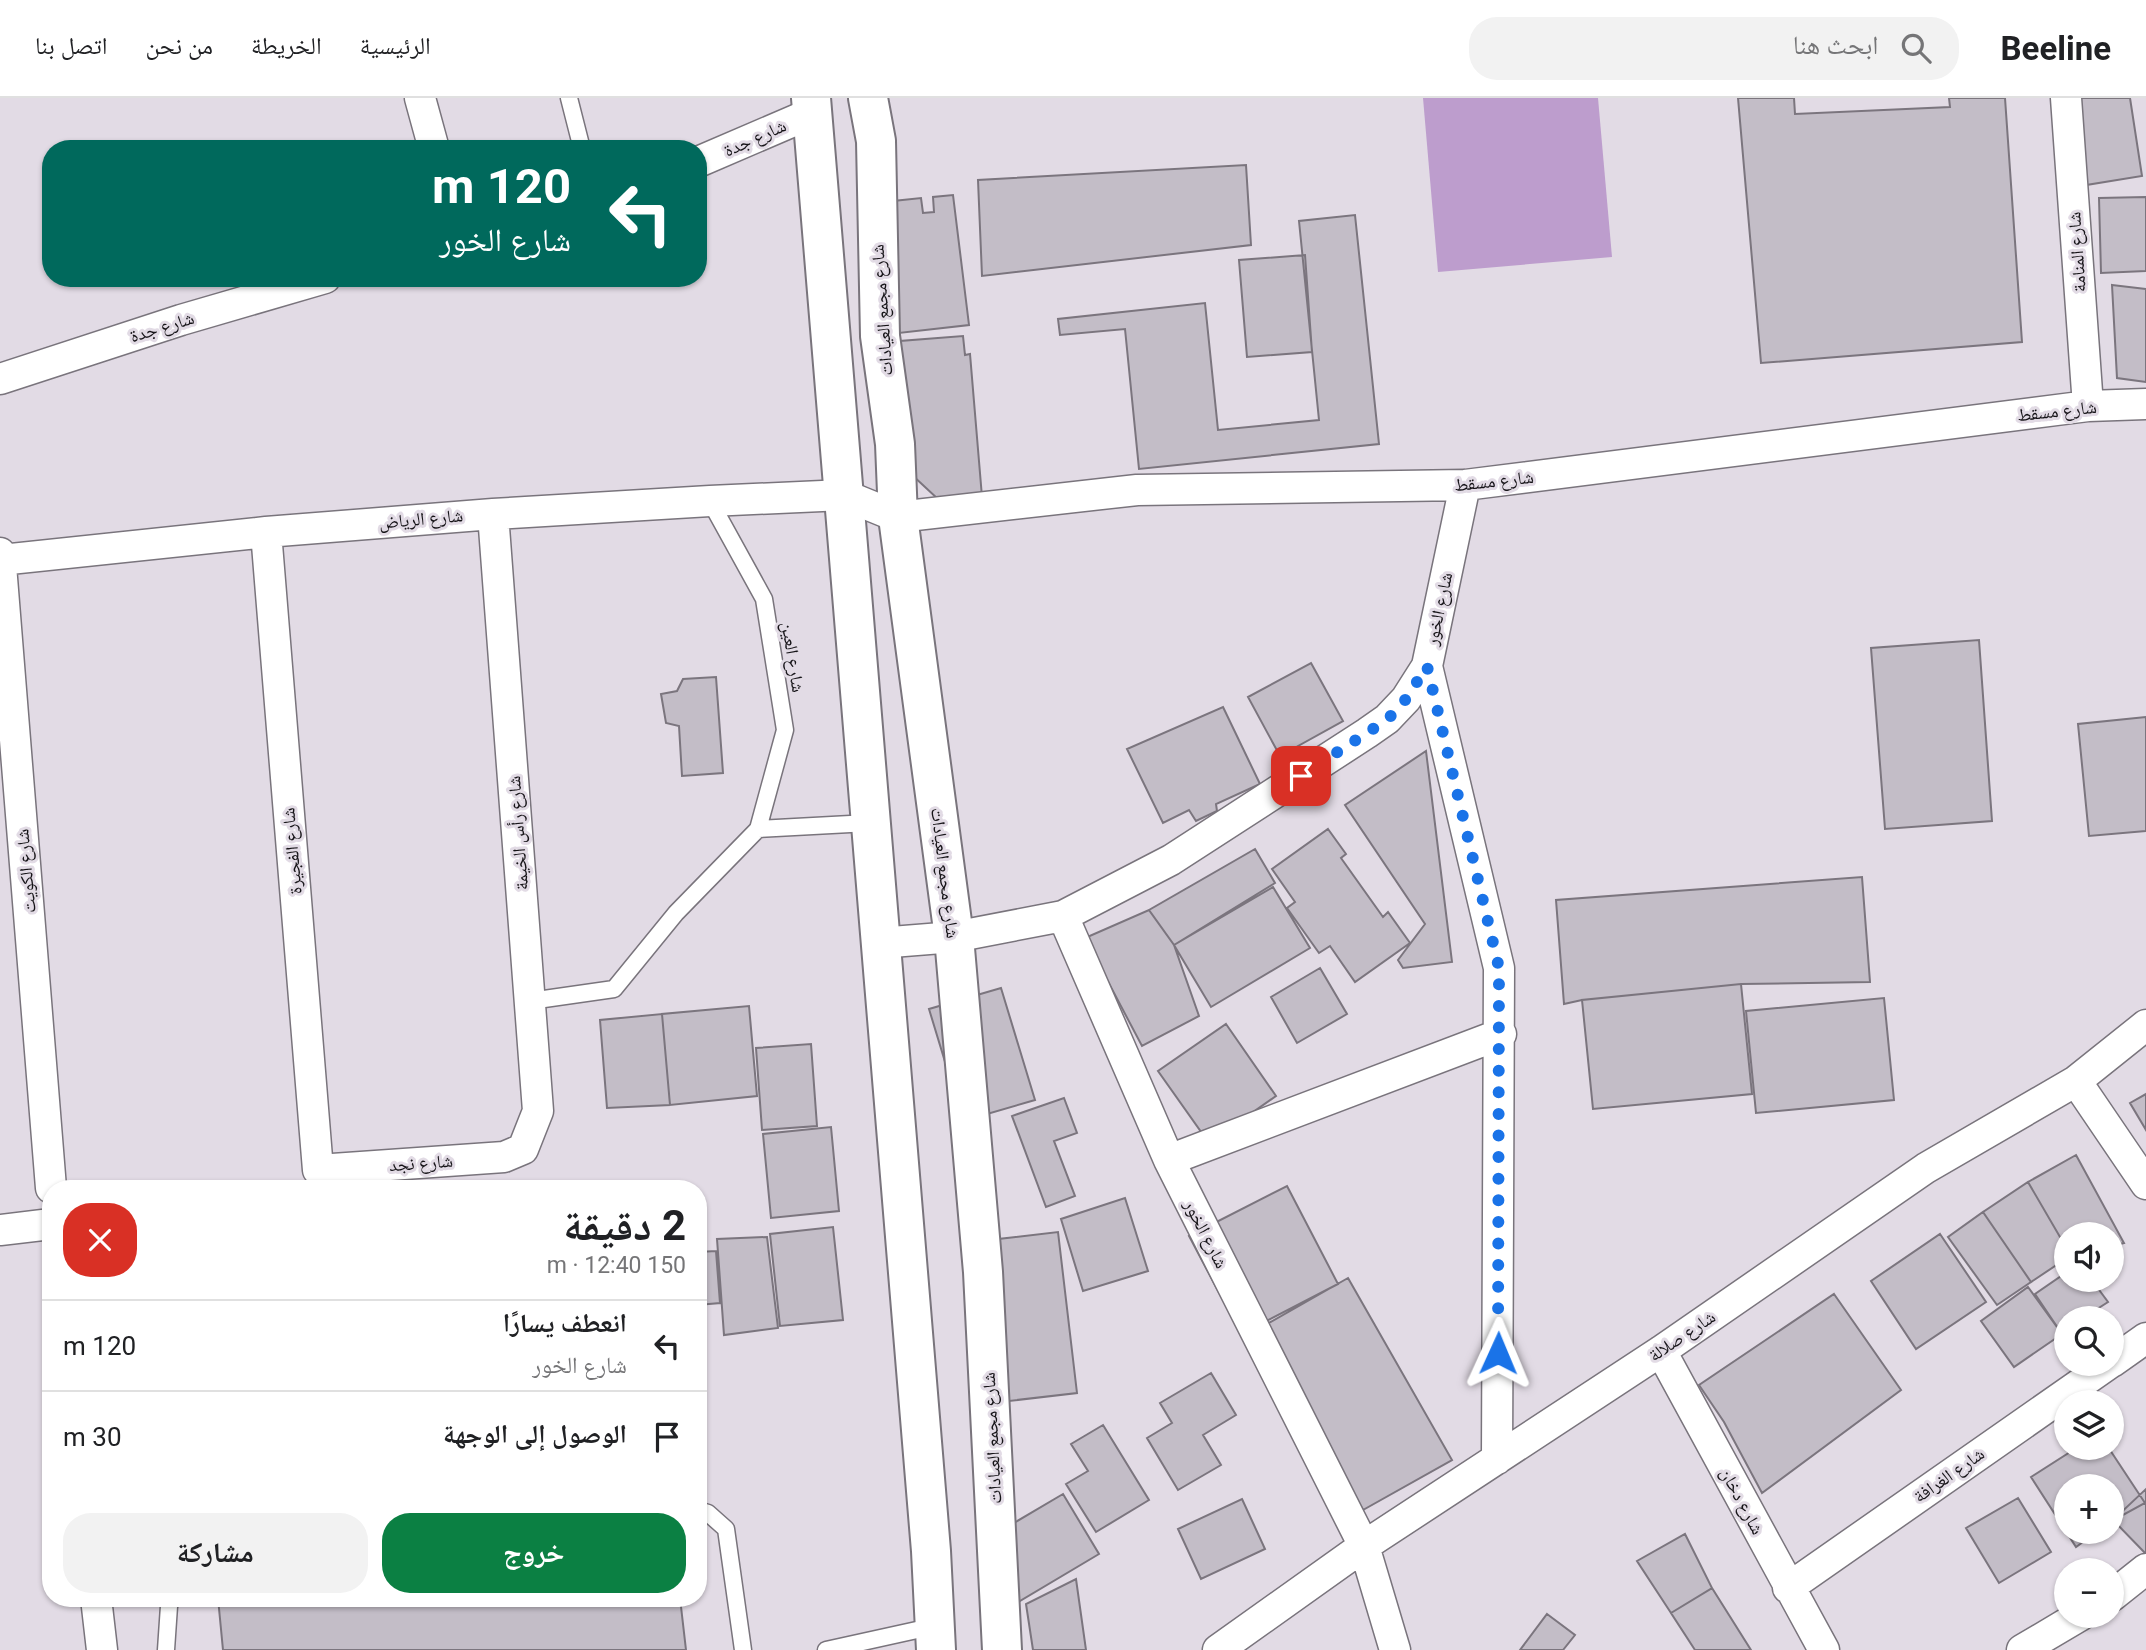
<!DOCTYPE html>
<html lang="ar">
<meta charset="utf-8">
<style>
:root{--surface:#fff;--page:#f2f2f2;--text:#202124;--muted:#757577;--line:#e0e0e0;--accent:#0b8043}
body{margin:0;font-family:Roboto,"Noto Naskh Arabic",sans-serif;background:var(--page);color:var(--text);direction:rtl;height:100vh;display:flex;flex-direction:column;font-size:26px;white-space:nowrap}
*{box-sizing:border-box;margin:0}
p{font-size:23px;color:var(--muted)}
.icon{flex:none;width:38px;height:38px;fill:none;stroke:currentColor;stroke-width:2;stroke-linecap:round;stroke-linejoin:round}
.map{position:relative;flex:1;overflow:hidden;direction:ltr}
.side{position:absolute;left:42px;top:1082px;width:665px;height:427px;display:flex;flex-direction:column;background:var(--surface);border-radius:28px;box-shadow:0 2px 5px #0004;direction:rtl}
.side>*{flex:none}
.banner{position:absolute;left:42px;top:42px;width:665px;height:147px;border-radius:28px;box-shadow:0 2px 5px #0004;direction:rtl;background:#00695c;color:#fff;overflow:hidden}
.tools{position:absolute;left:2054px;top:1124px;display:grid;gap:14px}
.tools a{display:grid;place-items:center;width:70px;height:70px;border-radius:50%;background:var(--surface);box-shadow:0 2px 5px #0004;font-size:35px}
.pin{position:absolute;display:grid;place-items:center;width:60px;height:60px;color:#fff;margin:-30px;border-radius:14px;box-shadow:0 4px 10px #0006}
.me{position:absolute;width:77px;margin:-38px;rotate:1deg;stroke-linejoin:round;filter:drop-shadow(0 0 5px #0008)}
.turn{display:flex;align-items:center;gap:24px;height:147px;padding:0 21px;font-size:32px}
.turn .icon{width:91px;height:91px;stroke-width:2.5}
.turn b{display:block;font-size:49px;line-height:60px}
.round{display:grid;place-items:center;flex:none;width:74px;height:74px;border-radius:28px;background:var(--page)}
.overview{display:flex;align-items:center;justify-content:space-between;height:119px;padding:0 21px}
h1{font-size:42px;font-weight:700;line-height:52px}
.action{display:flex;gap:14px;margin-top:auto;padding:14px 21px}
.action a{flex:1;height:80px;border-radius:28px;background:var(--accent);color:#fff;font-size:28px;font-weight:700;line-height:80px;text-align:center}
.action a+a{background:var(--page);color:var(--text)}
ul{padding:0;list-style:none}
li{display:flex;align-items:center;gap:21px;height:91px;padding:0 21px;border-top:2px solid var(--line)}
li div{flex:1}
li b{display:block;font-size:26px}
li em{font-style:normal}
header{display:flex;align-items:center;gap:42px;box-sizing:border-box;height:98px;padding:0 35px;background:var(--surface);border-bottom:2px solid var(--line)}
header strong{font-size:33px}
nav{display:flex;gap:38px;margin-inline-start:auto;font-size:24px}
.search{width:490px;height:63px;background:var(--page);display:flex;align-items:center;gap:18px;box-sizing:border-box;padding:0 24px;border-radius:28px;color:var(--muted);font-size:26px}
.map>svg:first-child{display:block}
.green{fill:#bd9dcd}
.building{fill:#c3bdc7;stroke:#7b757e;stroke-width:2}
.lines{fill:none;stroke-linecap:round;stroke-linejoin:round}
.lane-casing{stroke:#79747c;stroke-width:19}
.street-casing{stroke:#79747c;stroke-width:33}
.secondary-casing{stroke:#79747c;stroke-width:42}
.lane{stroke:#fff;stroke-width:16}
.street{stroke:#fff;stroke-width:30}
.secondary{stroke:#fff;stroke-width:38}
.route{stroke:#1a73e8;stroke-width:12;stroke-dasharray:0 21.6}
.labels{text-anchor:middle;stroke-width:6;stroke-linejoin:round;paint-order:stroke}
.street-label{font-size:18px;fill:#161418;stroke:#e2dbe5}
</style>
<header>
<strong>Beeline</strong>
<div class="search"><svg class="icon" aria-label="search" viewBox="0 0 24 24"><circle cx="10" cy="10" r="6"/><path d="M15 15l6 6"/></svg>ابحث هنا</div>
<nav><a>الرئيسية</a><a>الخريطة</a><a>من نحن</a><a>اتصل بنا</a></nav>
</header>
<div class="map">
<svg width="2146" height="1552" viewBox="0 0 2146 1552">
<rect width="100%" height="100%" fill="#e2dbe5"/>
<path class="green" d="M1423 0H1598L1612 159 1438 174Z"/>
<path class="building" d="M1738 0H1794L1795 16 1950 9 1949 0H2005L2022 244 1761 265Z
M2066 0H2130L2142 78 2080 88Z
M1246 67 1251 147 982 178 978 82Z
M953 97 969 227 899 235 884 104 921 100 923 115 934 114 933 99Z
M2146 99V173L2101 175 2099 100Z
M1355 117 1379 346 1139 371 1125 231 1060 237 1058 221 1205 205 1218 332 1319 322 1299 123Z
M1305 157 1312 254 1247 259 1239 162Z
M2112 187 2146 191V284L2117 280Z
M963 238 965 257 970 256 982 399 939 402 911 376 900 243Z
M1979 542 1992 723 1885 731 1871 550Z
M1311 565 1343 623 1280 658 1248 599Z
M716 579 723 675 682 678 679 628 666 625 661 596 677 593 683 581Z
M1223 609 1260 686 1216 706 1217 713 1196 723 1189 712 1163 725 1127 651Z
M2146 619V733L2089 738 2078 626Z
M1426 653 1452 864 1403 870 1398 862 1425 826 1345 707Z
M1328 731 1346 756 1341 760 1383 819 1388 814 1410 845 1355 884 1330 848 1319 855 1287 810 1295 804 1272 771Z
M1255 751 1275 785 1174 847 1149 812Z
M1862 779 1870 884 1741 886 1582 902 1564 906 1556 802Z
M1273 789 1310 850 1211 909 1174 847Z
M1149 812 1174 847 1199 918 1142 948 1085 840Z
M1320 870 1347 916 1297 945 1271 899Z
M1741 886 1752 996 1593 1011 1582 902Z
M1001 890 1035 1002 963 1023 929 911Z
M1884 900 1894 1002 1756 1015 1746 913Z
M749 908 757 998 670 1007 662 916Z
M662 916 670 1007 607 1010 600 922Z
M1226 926 1276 998 1209 1045 1158 973Z
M811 946 817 1028 762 1032 756 950Z
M2146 996V1032L2130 1005Z
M1064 1000 1077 1035 1054 1043 1075 1098 1046 1109 1012 1018Z
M831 1029 839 1113 771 1120 763 1036Z
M2076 1057 2124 1145 2112 1148V1136H2067V1151L2028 1084Z
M2028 1084 2067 1151V1160L2031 1184 1983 1114Z
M1287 1088 1338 1186 1241 1236 1189 1138Z
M1125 1100 1148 1173 1083 1193 1061 1121Z
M1983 1114 2031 1184 1997 1207 1948 1139Z
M833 1129 843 1222 780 1228 770 1136Z
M1058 1134 1077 1295 1000 1304 981 1143Z
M1940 1136 1986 1204 1916 1251 1871 1183Z
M767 1139 778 1230 724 1237 717 1141Z
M716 1153 720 1205 698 1207V1154Z
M2067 1174V1181H2091L2108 1204 2083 1220H2067V1232L2062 1236 2035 1196Z
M1348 1180 1452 1362 1363 1412 1260 1230Z
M2028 1189 2062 1236 2014 1269 1981 1223Z
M1834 1196 1901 1292 1762 1395 1724 1324 1699 1287Z
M1211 1275 1236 1317 1203 1337 1221 1367 1178 1392 1147 1340 1172 1325 1160 1305Z
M1103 1327 1149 1402 1096 1434 1066 1386 1088 1373 1071 1346Z
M2078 1349H2108L2145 1405 2112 1423V1388H2067V1433H2098L2076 1449 2031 1379Z
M2146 1391V1456L2113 1422Z
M1063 1396 1099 1456 1005 1512 985 1442Z
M2018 1400 2051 1454 1999 1485 1966 1430Z
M1242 1401 1265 1451 1201 1481 1178 1431Z
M1685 1436 1712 1490 1671 1515 1637 1463Z
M1076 1481 1086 1552H1033L1026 1506Z
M1712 1490 1751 1552H1695L1671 1515Z
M218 1500H680L686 1552H223Z
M1547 1516 1575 1537 1563 1552H1520Z"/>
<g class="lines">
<defs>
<path id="lane" d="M569 0 582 51
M710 403 764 501 785 632 758 731
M530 903 614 891 676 815 758 731 869 725
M698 1412 708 1415 726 1431 743 1552
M166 1552 169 1508 172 1500
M826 1552 935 1528"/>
<path id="street" d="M420 0 434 51
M2066 0 2088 308
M698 64 812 15
M0 281 181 222 325 180
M266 434 318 1072 504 1059 523 1051 538 1013 493 416
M0 455 51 1090
M0 462 266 434 493 416 710 403 844 397 898 419 1137 392 1465 387 2088 308 2146 306
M1427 568 1499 870 1497 1361
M879 845 954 839 1063 818
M2076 983 2146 1086
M1169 1062 1501 936
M0 1132 51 1126
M1661 1253 1824 1552
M2112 1264 2146 1240
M1788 1490 2110 1265
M2112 1498 2146 1471
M96 1500 102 1552
M1218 1552 1364 1448 1661 1253 1926 1070 2076 983 2146 927
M1395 1552 1364 1448 1169 1062 1063 818 1171 762 1367 635 1387 621 1406 601 1427 568 1465 387
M2022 1552 2081 1517"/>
<path id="secondary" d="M811 0 931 1453 936 1552
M868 0 876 43 880 238 895 346 898 419 954 839 983 1174 1002 1552"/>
</defs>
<use href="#lane" class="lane-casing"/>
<use href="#street" class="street-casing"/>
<use href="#secondary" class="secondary-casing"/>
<use href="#lane" class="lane"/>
<use href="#street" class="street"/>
<use href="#secondary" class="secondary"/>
</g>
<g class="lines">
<path class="route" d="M1301 678 1388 621 1406 601 1427 568 1499 870 1498 1255"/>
</g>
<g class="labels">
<g class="street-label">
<text transform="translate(755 40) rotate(-24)" y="6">شارع جدة</text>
<text transform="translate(2077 154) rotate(-94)" y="6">شارع المنامة</text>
<text transform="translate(882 212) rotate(-94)" y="6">شارع مجمع العيادات</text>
<text transform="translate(162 229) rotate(-17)" y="6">شارع جدة</text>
<text transform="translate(2057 313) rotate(-6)" y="6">شارع مسقط</text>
<text transform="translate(1494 383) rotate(-6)" y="6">شارع مسقط</text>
<text transform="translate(421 421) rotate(-5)" y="6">شارع الرياض</text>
<text transform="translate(1439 511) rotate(-78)" y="6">شارع الخور</text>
<text transform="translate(793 559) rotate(81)" y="6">شارع العين</text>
<text transform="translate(518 735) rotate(-94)" y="6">شارع رأس الخيمة</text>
<text transform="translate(292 753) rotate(-95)" y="6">شارع الفجيرة</text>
<text transform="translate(26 773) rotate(-95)" y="6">شارع الكويت</text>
<text transform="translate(945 775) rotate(83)" y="6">شارع مجمع العيادات</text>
<text transform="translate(421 1065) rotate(-4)" y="6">شارع نجد</text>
<text transform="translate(1206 1136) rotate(63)" y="6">شارع الخور</text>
<text transform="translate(1682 1238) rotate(-34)" y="6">شارع صلالة</text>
<text transform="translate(992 1340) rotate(-93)" y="6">شارع مجمع العيادات</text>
<text transform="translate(1949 1377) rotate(-35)" y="6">شارع الغرافة</text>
<text transform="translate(1742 1403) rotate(62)" y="6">شارع دخان</text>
</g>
</g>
</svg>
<div class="tools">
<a><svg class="icon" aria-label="sound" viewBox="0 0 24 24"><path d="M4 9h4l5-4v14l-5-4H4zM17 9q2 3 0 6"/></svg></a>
<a><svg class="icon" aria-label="search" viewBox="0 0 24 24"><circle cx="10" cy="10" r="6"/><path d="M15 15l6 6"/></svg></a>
<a><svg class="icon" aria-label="layers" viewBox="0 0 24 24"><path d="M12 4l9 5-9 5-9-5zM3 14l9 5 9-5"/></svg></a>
<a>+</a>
<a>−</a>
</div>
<div class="pin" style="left:1301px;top:678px;background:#d93025"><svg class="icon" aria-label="arrive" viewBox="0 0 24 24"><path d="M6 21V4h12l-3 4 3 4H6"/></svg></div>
<svg class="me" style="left:1498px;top:1255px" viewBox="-20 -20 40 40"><path d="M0-17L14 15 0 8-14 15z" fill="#1a73e8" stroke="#fff" stroke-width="4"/></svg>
<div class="banner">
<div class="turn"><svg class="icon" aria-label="left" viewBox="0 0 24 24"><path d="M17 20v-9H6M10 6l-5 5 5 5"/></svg><div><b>120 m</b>شارع الخور</div></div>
</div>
<section class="side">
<div class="overview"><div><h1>2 دقيقة</h1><p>150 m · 12:40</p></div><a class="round" style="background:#d93025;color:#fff"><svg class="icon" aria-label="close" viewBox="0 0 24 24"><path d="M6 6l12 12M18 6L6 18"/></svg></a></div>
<ul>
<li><svg class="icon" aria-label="left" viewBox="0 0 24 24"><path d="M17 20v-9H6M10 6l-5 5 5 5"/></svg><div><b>انعطف يسارًا</b><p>شارع الخور</p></div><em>120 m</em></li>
<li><svg class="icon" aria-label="arrive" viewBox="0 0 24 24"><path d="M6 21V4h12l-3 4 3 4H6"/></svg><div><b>الوصول إلى الوجهة</b></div><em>30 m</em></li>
</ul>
<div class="action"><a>خروج</a><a>مشاركة</a></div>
</section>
</div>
